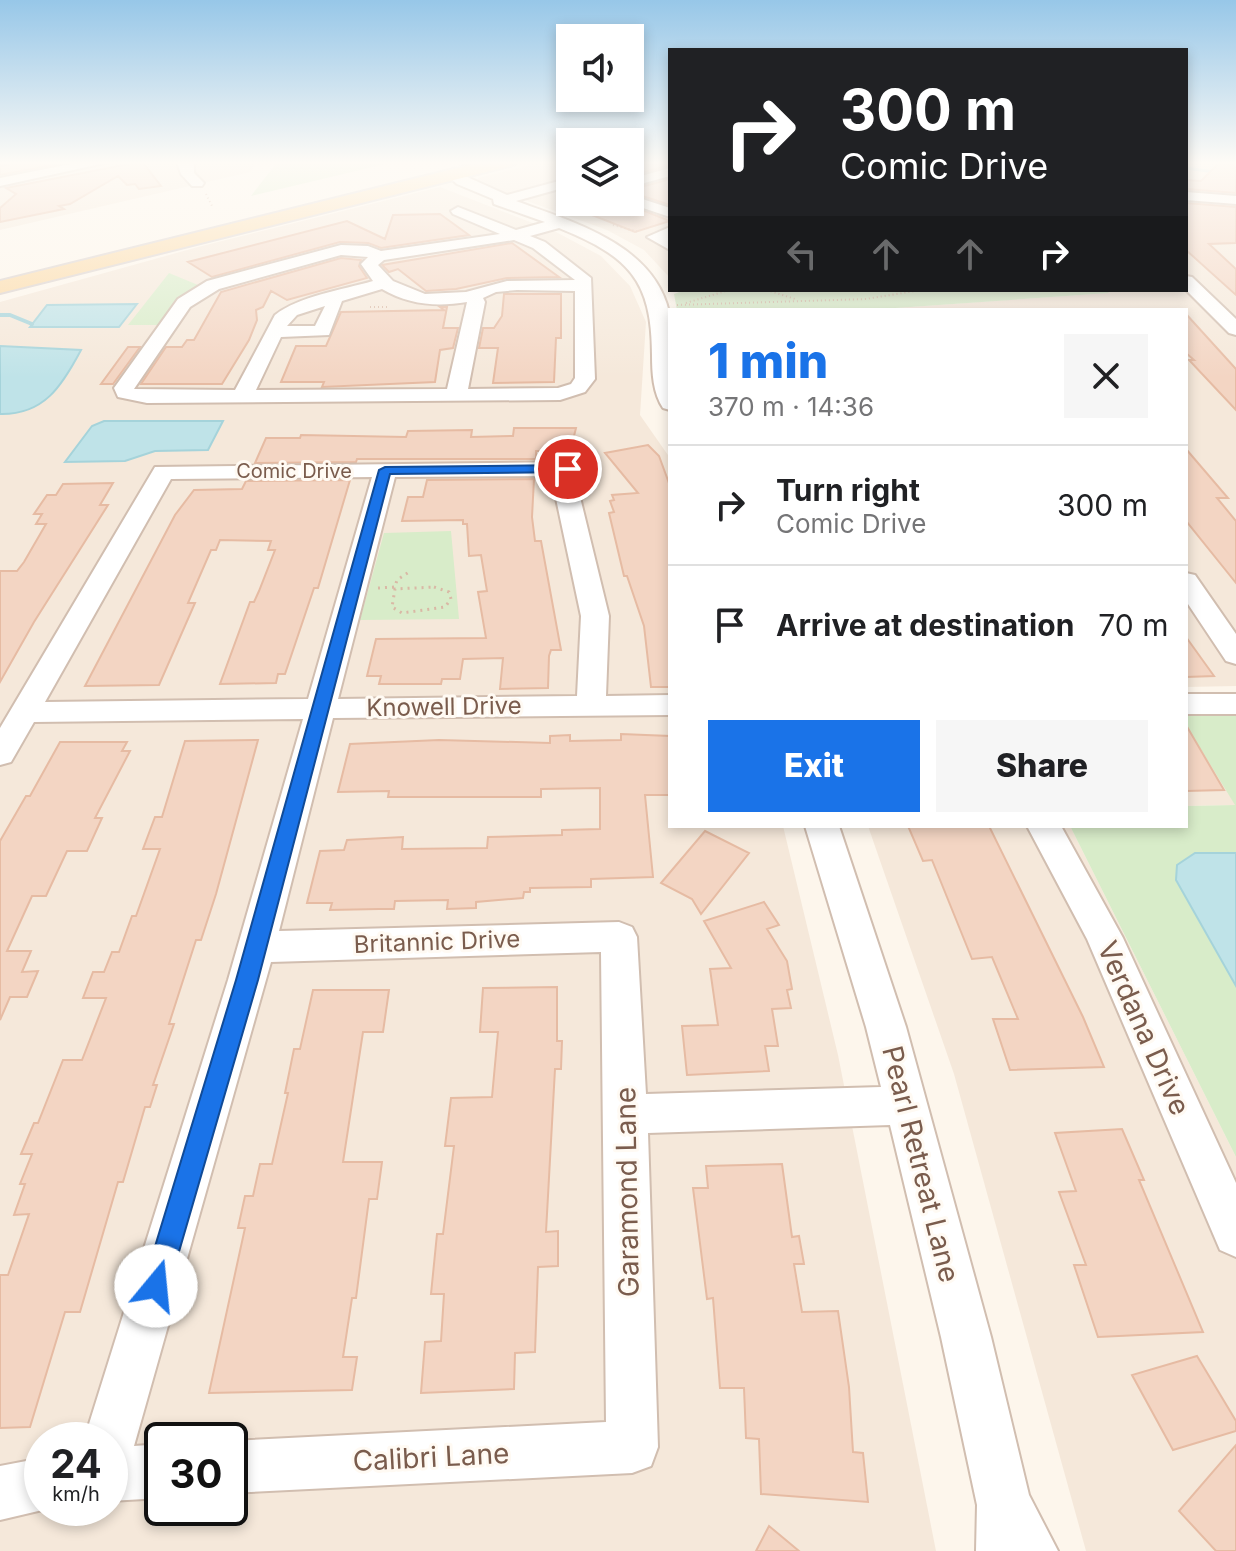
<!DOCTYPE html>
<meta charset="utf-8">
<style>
:root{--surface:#fff;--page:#f6f6f6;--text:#202124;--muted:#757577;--line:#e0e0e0;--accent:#1a73e8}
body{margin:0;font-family:Inter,sans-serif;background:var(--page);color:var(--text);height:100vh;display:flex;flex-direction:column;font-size:30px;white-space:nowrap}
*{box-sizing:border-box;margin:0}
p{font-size:26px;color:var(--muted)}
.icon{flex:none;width:44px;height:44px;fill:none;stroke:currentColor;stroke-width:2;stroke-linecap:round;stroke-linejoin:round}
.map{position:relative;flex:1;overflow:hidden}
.panel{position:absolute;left:668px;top:308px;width:520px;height:520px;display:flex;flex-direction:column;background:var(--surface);border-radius:0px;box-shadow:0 4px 12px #0003}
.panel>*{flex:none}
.guide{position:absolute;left:668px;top:48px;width:520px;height:244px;border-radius:0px;box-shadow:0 4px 12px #0003;background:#202124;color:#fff;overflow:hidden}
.fabs{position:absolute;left:556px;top:24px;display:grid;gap:16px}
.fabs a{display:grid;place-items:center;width:88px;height:88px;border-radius:0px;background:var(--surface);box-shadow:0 4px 12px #0003;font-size:40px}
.speed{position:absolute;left:24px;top:1422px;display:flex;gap:16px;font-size:40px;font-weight:700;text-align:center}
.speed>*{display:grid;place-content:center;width:104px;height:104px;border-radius:50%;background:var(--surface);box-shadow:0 4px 12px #0003;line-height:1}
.speed small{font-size:20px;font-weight:400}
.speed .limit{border:4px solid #111;border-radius:12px;background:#fff;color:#111}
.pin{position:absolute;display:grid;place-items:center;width:68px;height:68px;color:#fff;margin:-34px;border:4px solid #fff;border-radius:50%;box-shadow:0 2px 8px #0007}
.me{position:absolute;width:88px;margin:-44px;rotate:17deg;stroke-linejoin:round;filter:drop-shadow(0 0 6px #0008)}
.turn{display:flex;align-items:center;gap:28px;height:168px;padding:0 40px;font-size:36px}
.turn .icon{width:104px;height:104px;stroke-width:2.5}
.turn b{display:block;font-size:56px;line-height:68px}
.lanes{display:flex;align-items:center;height:76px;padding:0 40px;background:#0003;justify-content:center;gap:40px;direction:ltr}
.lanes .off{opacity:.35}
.round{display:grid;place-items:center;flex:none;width:84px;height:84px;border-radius:0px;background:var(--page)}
.headline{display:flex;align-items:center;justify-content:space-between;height:136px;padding:0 40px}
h1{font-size:48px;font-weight:800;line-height:60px;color:var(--accent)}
.button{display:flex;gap:16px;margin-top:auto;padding:16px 40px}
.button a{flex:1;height:92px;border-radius:0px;background:var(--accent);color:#fff;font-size:32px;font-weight:800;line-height:92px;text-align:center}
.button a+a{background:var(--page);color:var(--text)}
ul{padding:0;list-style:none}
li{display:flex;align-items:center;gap:24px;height:120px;padding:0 40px;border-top:2px solid var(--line)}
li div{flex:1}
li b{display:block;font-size:30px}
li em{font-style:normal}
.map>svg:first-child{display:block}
.residential{fill:#f5e8da;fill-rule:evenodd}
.green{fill:#d8ecc9}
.water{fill:#bfe3e8;stroke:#a5d3da;stroke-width:2}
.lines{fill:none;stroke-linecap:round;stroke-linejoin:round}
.stream-far1{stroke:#a5d3da;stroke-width:3}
.stream{stroke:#a5d3da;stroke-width:4}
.building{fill:#f3d5c3;stroke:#e6bba3;stroke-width:2}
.minor-casing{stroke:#d1beb0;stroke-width:4}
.major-casing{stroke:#dad1cd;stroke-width:4}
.path-far1{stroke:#d9b8a5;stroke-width:2;stroke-dasharray:1 3;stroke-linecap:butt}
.path{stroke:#d9b8a5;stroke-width:3;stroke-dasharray:2 5;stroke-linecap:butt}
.minor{fill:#fff;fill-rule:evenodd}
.major{fill:#fbd9a5;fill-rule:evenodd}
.route{fill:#1a73e8;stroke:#114b97;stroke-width:2}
.labels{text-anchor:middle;stroke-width:6;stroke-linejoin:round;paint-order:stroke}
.far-street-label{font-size:20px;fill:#7a5c4d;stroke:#fffaf3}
.street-label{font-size:24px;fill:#7a5c4d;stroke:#fffaf3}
.near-street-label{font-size:28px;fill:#7a5c4d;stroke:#fffaf3}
</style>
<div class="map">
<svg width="1236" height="1551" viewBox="0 0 1236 1551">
<rect width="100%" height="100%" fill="#fdf6ec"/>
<path class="residential" d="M0 161H258L250 172 0 230Z
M546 161H570V202H630V161H670V278L644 250 607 230 478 183V178Z
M1186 161H1236V686L1186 687V310H867L1108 293 1106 290H1186Z
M440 187 556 232 601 256 630 286 646 322 640 415 670 458V826H783L838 1055 936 1551H0V302L198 247ZM42 1440H110V1508H42ZM162 1440H230V1508H162Z
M1186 725 1236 805 1186 806Z
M868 826H1070L1236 1157V1551H1086L954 1074Z"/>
<path class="green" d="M278 161H398L251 196Z
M169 273 198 285 179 301 161 325H128Z
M685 290H1106L1109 293 867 310H677L674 294Z
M451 531 459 619 360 620 384 533Z
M1186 716H1236V1157L1070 826H1186V806L1235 805 1186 725Z"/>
<path class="water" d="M137 304 119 327H30L47 305Z
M0 346 81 350C62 386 44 415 0 414Z
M104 421H223L208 450 155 451 125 461 65 462 92 426Z
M1195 853H1236V986L1176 880 1177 865Z"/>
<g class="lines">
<path class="stream-far1" d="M1186 168 1236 175"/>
<path class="stream" d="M0 315H10L32 324"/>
</g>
<path class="building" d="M24 161H54L58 164 0 175V166Z
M630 161H670V165L630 176Z
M1221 161H1236V193L1186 189V180L1201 181Z
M134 163 144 164 161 186 139 189 135 184 127 185 118 176 70 204 59 206 64 209 0 222V208L16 194 6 188Z
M670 179V205L630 192V190Z
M559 202H622L670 221 635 232Z
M1186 203 1236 207V243L1209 244 1236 269V295L1186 250Z
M440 214 469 235 381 248 368 243 340 242 212 277 188 262 347 221 385 239 393 215Z
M512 243 559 277 507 278 456 289 426 291 398 269 389 272 382 265Z
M341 258 361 260 359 266 367 278 287 300 271 291 263 307 256 310 257 320 249 340 222 384H141L166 347H182L187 340H194L221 292Z
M504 294H561V338H556L554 382 493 383 498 348H479L483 328H494L502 316Z
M440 307H447L443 328H458L453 348 440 350 435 382 322 387 324 382H281L296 346H326L341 312 444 310Z
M1186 314 1236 369V410L1189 360H1194L1186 353Z
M128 347H140L113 384H101Z
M514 428H576L571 448 545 447V451H536V459H357L356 462 255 463 266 438H300L301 435 406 437 408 431 472 430 471 437 513 436Z
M648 445 659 456 670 486V687H651L644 626 627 576H624L609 513 614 512 610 501 614 500 612 495 638 493 605 453Z
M1186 449 1228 498H1217L1236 521V583L1186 521Z
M534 479 532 517 535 541H541L561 650H551L549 656 548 688 500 689 503 658 463 659 460 679H442L441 684H379L381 676H367L376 639 486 638 478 592 487 591 481 555 469 556 467 524H463V520L402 521 408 497H423L427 480Z
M350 480 318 588H314L285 674H278L276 683 220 684 250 602H254L259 591 275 550H268L271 541 220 540 216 550H211L188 603H195L159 685 85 686 175 515 194 490 242 489 246 481Z
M113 483 100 505H108L34 622 0 682V571H17L24 562 46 524H36L42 514H34L47 495H56L63 484Z
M1186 637 1214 676 1186 677Z
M1186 725 1224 790 1186 791Z
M621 734 670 736V795H645L653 877 591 879V887L530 888V892H524L523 898 476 902V908L447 909 448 900 395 901 394 909H379L330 910 332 903H307L320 851 344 850 347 840 403 837 402 849 487 848 488 837 562 835V830L600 829V788L541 789V797H388L389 791 338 792 350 744 439 740 550 743V736L570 735V741L621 740Z
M258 740 216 894 201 940H196L169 1024H174L153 1085H157L150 1107H145L123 1182H118L80 1312H65L30 1427 0 1428V1275H8L29 1214 14 1215 25 1184H20L32 1154H21L34 1123H38L63 1060H82L106 998H83L93 972H104L112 952H119L132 916H136L160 849H143L155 817H162L185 741Z
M60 742H127L122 751H130L95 818H102L87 851H67L46 896H32L7 951H31L22 972 38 971 27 997H10L0 1020V841L26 796H30Z
M908 826H989L1083 1017 1104 1067 1010 1070 993 1019H1018L992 957 972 959 932 860 923 861Z
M705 831 749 853 701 914 692 899 661 883Z
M764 902 779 925 767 929 787 961 792 989 787 990 791 1008 772 1009 778 1046H765L769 1071 687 1075 682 1026 718 1025 710 969 731 968 704 921Z
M557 987V1041H562L561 1069H555L546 1232 558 1231V1266L538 1267 535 1352 515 1353 514 1389 421 1393 425 1342 441 1341 444 1294H431L437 1234H443L454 1146H445L451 1098 492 1097 498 1032H480L483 988Z
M313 990H389L383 1032H363L343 1162H382L377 1199H369L356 1298H352L343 1357H357L352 1390 209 1393 245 1228H238L245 1196H253L260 1164H272L288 1093H285L294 1049H300Z
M1122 1129 1144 1180H1139L1203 1332 1098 1337 1074 1265H1086L1059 1192 1076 1191 1055 1133Z
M782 1164 792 1237 799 1236 804 1264H794L802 1312 838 1311 849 1387 853 1452 863 1453 868 1502 761 1494 759 1439 746 1438 744 1388H720L713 1298 707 1299 693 1188H708L706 1166Z
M1197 1356 1236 1421V1431L1173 1450 1132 1375Z
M1236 1445V1551H1216L1179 1511Z
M769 1526 799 1551H756Z"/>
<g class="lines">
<defs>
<path id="minor" d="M86 161H114L0 186V178Z
M180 161H194V173L204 183 202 186H192L181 174 178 165Z
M670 168V176L630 187V179Z
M454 171 507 195 570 178V186L516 201C573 222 653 244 669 312 676 342 670 379 670 410L663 408C653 393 652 373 652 355 652 279 628 256 559 228L530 236 545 242 591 278 595 379 585 392 560 400 147 403 118 397 114 388 178 299 207 281 341 245 368 246 381 251 500 234 453 214 451 211 458 207 516 230 545 222 494 204 493 199 457 184 447 175ZM514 240 533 248 575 280 507 281 466 292 425 294 393 281 378 265 384 260ZM341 255 368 257 361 264 373 281C342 290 299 296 275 315L235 390 134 389 190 307 219 289ZM382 289C409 305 437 307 467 302L447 389 256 390 281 337 329 335 342 301ZM517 290 575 291V378L571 384 558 388 468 389 485 302 483 298 496 292ZM325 306 315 326H287L297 315Z
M1186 192 1236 196V204L1186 200Z
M630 195 670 208V217L625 202H630Z
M670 227V250L647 237Z
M1186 276 1192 277 1236 319V335L1229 333 1186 290Z
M568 462 576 464 579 469 578 489 609 616 606 696 670 695V715L333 718 279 931 619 922 632 927 637 937 646 1094 881 1087 866 1027 805 826H839L906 1027 991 1337 1029 1495 1058 1551H976L977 1505 941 1337 890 1125 648 1133 658 1447 651 1466 632 1473 230 1493V1441L606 1422 601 952 271 962 134 1446 162 1444V1498L110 1501V1440H84L228 980 303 719 34 722 11 762 0 765V728L155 467ZM556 476 554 489 581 616 577 696 338 699 395 477ZM372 477 308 699 45 702 171 479Z
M1186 573 1195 575 1236 634V664L1226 661 1186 601Z
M1186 694H1236V714H1186Z
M1027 826H1061L1123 938 1236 1183V1257L1220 1250 1087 939Z
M42 1458V1508H51L0 1520V1466Z"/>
<path id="major" d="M486 161H516L514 165 0 293V281Z"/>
</defs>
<use href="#minor" class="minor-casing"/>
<use href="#major" class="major-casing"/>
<path class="path-far1" d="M630 163 635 161
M206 194 213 208
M613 225 639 232
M767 290 795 299
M686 303 729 290
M677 305 866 299 921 290
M370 307H389"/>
<path class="path" d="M434 587 449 592 451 599 445 607 402 613 392 607 395 589Z
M378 588 395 587 397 580 409 572"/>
<use href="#minor" class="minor"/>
<use href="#major" class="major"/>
</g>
<linearGradient id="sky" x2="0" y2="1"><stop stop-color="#97c7e8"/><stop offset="0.43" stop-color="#fefbf6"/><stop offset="1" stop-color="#fefbf6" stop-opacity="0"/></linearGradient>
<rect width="1236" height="378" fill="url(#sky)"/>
<path class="route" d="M568 465 572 466V472L390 474 258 980 169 1286 166 1295 156 1299 146 1295 143 1286 236 980 379 470 385 467Z"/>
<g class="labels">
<g class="far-street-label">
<text x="294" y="478">Comic Drive</text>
</g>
<g class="street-label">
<text transform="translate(444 707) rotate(-1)" y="8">Knowell Drive</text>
<text transform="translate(437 942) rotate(-2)" y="8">Britannic Drive</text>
</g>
<g class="near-street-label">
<text transform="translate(1144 1028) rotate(66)" y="10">Verdana Drive</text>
<text transform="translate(921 1164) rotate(76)" y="10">Pearl Retreat Lane</text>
<text transform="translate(627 1192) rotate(-91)" y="10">Garamond Lane</text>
<text transform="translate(431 1457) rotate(-3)" y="10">Calibri Lane</text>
</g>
</g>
</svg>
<div class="fabs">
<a><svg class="icon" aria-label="sound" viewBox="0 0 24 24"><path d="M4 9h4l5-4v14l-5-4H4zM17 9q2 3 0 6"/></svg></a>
<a><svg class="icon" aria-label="layers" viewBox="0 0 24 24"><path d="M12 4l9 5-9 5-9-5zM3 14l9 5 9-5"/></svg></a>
</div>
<div class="speed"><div>24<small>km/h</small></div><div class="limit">30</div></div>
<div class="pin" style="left:568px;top:469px;background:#d93025"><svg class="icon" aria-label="arrive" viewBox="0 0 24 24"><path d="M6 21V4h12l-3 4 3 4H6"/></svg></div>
<svg class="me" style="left:156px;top:1286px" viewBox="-20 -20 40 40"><circle r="19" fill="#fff"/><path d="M0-13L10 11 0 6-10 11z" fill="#1a73e8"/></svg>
<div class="guide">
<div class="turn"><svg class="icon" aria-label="right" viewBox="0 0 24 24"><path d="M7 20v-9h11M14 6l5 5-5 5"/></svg><div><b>300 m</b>Comic Drive</div></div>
<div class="lanes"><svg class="icon off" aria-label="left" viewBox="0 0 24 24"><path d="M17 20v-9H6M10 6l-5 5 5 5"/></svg><svg class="icon off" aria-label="ahead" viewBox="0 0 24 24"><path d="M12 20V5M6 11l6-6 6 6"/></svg><svg class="icon off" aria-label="ahead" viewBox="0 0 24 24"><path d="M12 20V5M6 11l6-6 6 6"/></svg><svg class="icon" aria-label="right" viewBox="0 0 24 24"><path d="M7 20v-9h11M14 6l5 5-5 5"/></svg></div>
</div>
<section class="panel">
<div class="headline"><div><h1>1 min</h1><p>370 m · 14:36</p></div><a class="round"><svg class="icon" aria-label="close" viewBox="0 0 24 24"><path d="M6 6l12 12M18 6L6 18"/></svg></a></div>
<ul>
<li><svg class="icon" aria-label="right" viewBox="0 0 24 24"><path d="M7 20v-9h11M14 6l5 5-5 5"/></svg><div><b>Turn right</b><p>Comic Drive</p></div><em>300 m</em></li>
<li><svg class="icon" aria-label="arrive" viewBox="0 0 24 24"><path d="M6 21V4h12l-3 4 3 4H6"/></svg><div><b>Arrive at destination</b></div><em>70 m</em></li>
</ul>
<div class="button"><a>Exit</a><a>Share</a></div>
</section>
</div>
